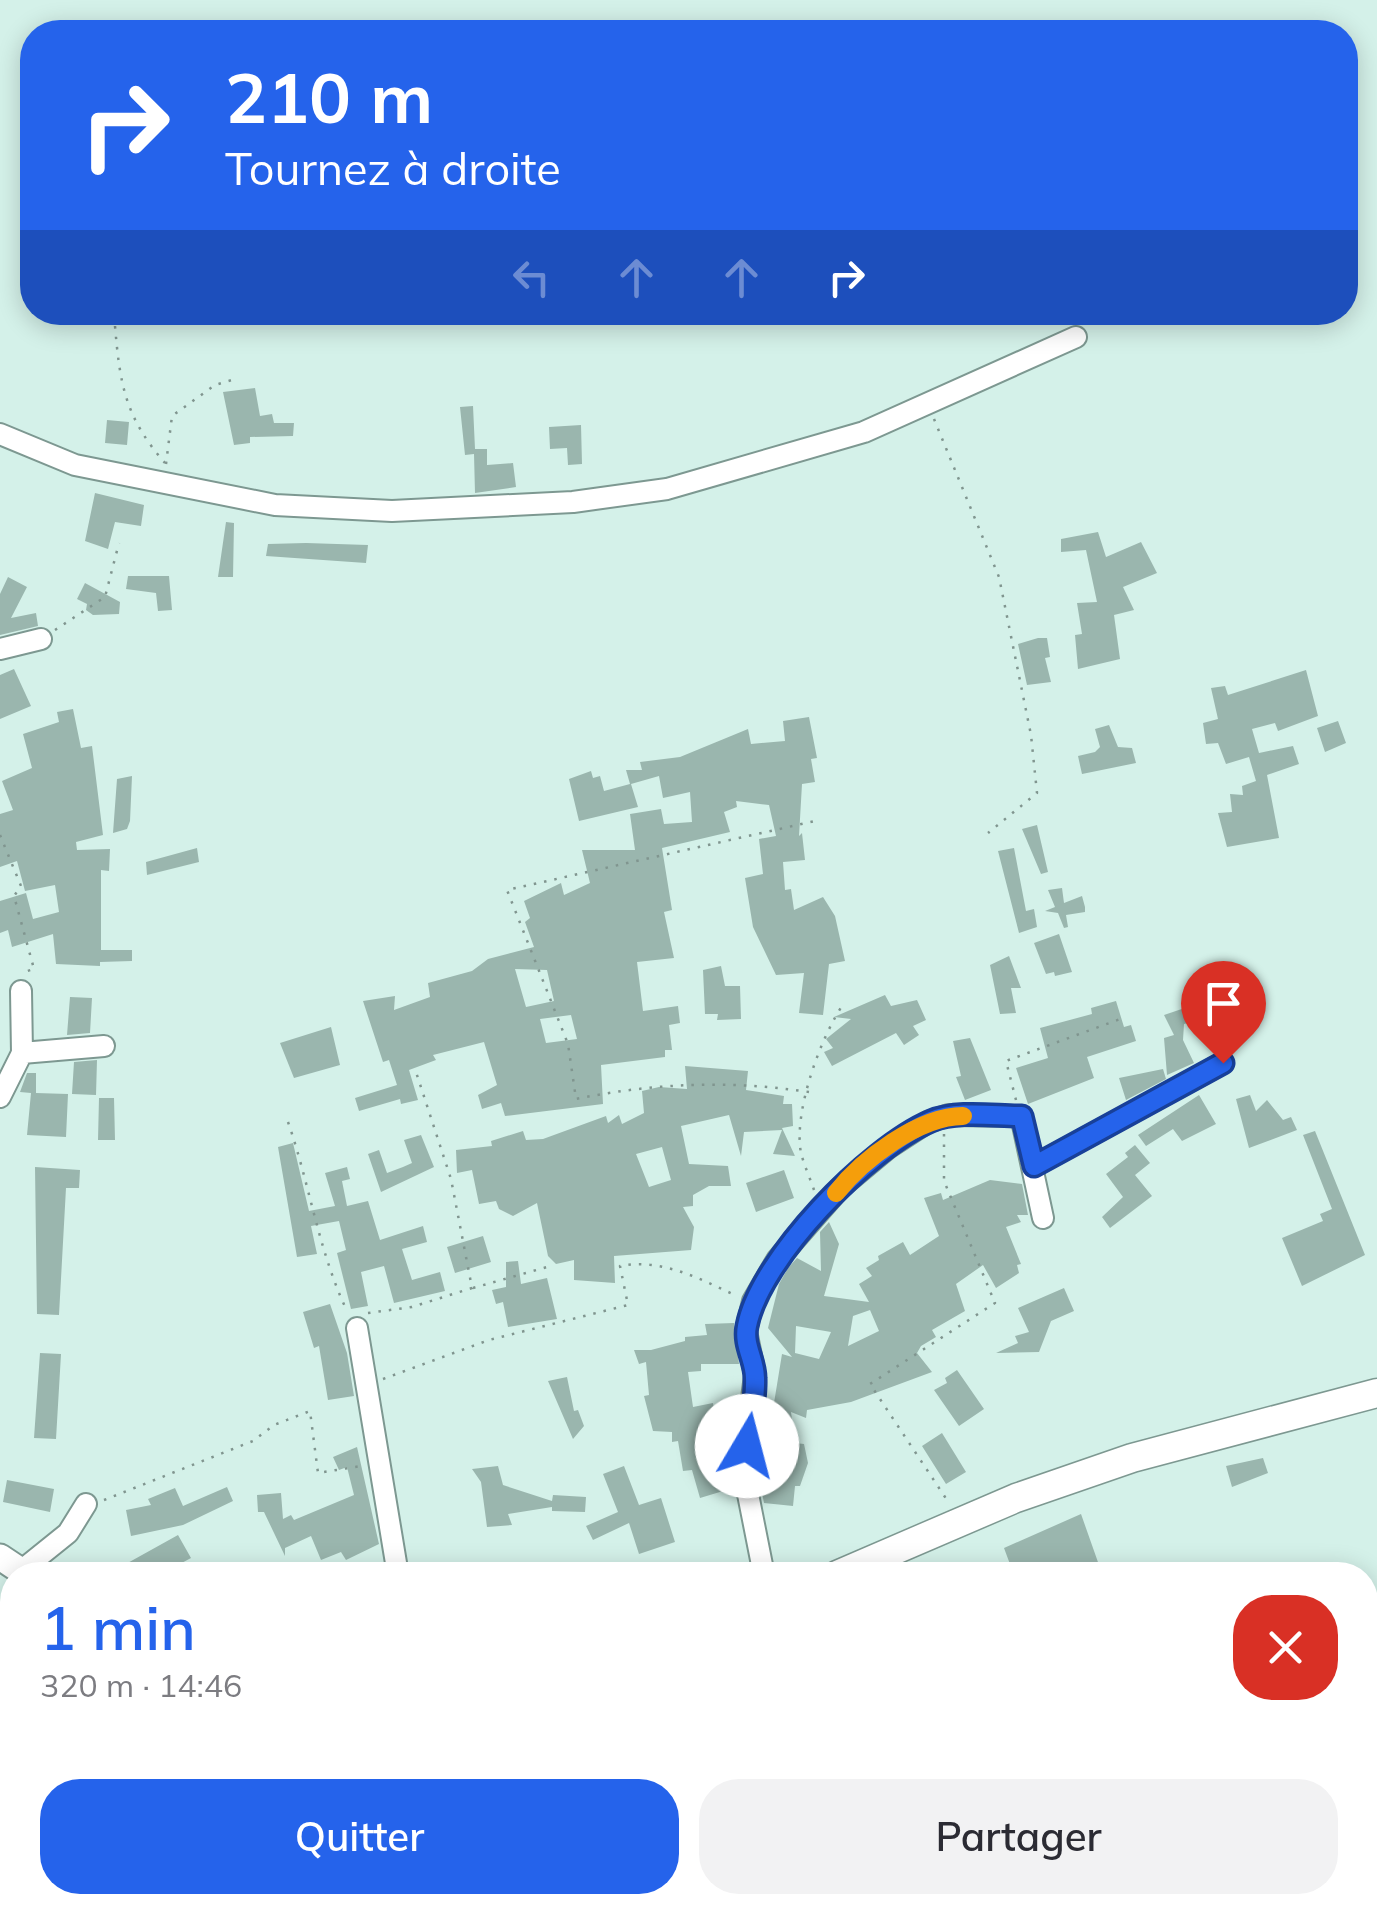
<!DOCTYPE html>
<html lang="fr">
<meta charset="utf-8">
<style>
:root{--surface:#fff;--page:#f2f2f3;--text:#2b2b33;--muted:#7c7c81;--accent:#2563eb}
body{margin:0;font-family:Mulish,sans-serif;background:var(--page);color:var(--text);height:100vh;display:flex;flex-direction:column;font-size:38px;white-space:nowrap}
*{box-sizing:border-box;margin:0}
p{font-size:32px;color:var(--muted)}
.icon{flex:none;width:55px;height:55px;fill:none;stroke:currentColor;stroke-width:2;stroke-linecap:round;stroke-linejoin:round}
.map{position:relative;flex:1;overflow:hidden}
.side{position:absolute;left:0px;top:1562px;width:1378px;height:352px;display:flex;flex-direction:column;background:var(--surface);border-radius:40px 40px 0 0;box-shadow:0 5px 25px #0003}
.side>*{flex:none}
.top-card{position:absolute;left:20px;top:20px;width:1338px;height:305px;border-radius:40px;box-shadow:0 5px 25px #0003;background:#2563eb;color:#fff;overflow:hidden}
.pin{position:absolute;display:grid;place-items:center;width:85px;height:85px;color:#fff;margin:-102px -42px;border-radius:50% 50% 50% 0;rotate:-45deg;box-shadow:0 0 10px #0007}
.pin .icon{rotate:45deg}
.me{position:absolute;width:110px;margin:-55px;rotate:8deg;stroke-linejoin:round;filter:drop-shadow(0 0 8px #0008)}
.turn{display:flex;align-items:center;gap:35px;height:210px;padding:0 40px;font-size:45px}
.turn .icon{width:130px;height:130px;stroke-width:2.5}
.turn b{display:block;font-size:70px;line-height:85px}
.lanes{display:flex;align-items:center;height:95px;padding:0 40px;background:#0003;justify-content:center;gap:50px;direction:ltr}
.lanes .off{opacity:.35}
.round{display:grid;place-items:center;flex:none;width:105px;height:105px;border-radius:40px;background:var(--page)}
.headline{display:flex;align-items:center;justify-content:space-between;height:170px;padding:0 40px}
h1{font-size:60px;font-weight:600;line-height:75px;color:var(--accent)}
.primary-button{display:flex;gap:20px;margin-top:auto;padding:20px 40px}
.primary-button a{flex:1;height:115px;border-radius:40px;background:var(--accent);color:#fff;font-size:40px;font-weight:600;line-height:115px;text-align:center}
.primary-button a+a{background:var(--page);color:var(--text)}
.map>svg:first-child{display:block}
.building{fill:#9ab6ae;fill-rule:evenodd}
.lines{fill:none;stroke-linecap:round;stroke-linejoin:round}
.service-casing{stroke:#7d9891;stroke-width:14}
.minor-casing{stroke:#7d9891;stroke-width:24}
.tertiary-casing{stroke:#7d9891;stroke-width:29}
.secondary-casing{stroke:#7d9891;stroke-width:31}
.path{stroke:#80958f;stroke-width:2.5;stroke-dasharray:2.5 8;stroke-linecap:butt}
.service{stroke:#fff;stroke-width:10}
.minor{stroke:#fff;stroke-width:20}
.tertiary{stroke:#fff;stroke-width:25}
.secondary{stroke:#fff;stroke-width:28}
.route-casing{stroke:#184099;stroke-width:25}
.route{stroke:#2563eb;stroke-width:18}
.slow{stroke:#f59e0b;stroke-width:18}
</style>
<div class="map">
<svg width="1377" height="1913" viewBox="0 0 1377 1913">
<rect width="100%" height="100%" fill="#d4f1e9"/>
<path class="building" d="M255 388 260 416 272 414 274 423H294L293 436 250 437V443L234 445 223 392Z
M473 406 475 449H487V465L513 463 516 487 475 493 474 454 465 455 460 407Z
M107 420 129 422 127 445 105 443Z
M581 425 582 464 568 465 567 448 550 449 549 427Z
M95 493 144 505 141 526 115 522 108 549 85 541Z
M226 522 234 523 233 577H218Z
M1098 532 1106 557 1141 542 1157 573 1123 587 1134 610 1114 615 1120 659 1078 669 1075 635 1082 634 1077 603 1097 602 1086 550 1061 552V539Z
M306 543 368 545 366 563 266 556 268 544Z
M128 576H169L172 610 158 611 156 593 126 589Z
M8 577 27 587 11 618 36 613 38 626 0 635V594Z
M85 583 120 602 119 614 93 615 86 610 87 604 77 599Z
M1038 638H1047L1050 657 1045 658 1051 682 1027 685 1018 644Z
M14 669 31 706 0 719V675Z
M1306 670 1318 716 1278 731 1275 723 1252 729 1259 753 1293 746 1299 764 1267 775 1279 838 1227 847 1218 813 1232 812 1230 794 1243 795 1242 786 1256 781 1249 757 1226 764 1218 743 1206 744 1203 723 1218 719 1211 688 1225 686 1228 695Z
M73 709 81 748 92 746 103 835 76 842 77 850 110 849 109 871 101 870V950H132V961L100 962V966L56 964 53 934 12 947 8 930 0 933V901L26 893 33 919 59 912 55 885 25 891 17 861 0 867V814L13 810 2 781 32 768 23 734 59 722 57 712Z
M809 717 817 758 811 759 815 782 802 784 799 836 802 833 805 860 783 862 785 890 791 889 794 910 823 897 835 916 845 961 829 964 823 1015 799 1013 804 973 776 975 753 927 745 878 763 874 759 839 776 836 769 805 736 801 737 807 724 812 730 832 662 848 672 910 664 912 674 958 637 962 643 1011 678 1006 680 1023 669 1025 672 1050H665V1057L601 1065 603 1104 505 1116 501 1103 482 1109 478 1095 497 1085 484 1042 433 1055 436 1060 409 1070 418 1100 401 1104 400 1099 359 1111 355 1098 397 1085 389 1060 383 1062 363 1001 395 996 394 1010 430 997 428 983 472 971 488 959 534 947 525 922 530 918 524 901 561 883 564 895 590 883 582 850H635L630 814 661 809 664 824 692 822 690 792 663 798 659 776 631 784 638 807 579 821 569 779 591 771 593 778 600 776 604 791 630 784 626 770H642L640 762 680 757 748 729 751 744 785 741 783 721ZM515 969 547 970 554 1001 526 1007ZM571 1015 577 1039 546 1043 540 1019Z
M1338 721 1346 743 1325 752 1317 728Z
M1109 725 1118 747 1132 748 1136 763 1082 774 1078 756 1095 752 1100 747 1095 729Z
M132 776 130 821 127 829 113 833 117 779Z
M1037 825 1048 872 1041 874 1022 829Z
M197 848 199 862 147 875 146 862Z
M1014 848 1026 911 1034 909 1037 927 1019 933 998 851Z
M1062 888 1064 903 1082 896 1085 907V912L1066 915 1068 927 1064 928 1058 913 1045 911 1055 907 1048 890Z
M1059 934 1072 972 1055 976 1054 972 1046 974 1034 943Z
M1009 956 1021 988H1011L1016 1013 1000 1014 990 965Z
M721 966 725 986H740L741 1019 717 1020 718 1014H705L703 970Z
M1232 992 1236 1010 1184 1024 1183 1040 1194 1063 1167 1075 1164 1038 1174 1035 1164 1015Z
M885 995 891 1006 917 1000 926 1020 913 1026 919 1035 904 1045 896 1033 832 1066 824 1052 833 1048 826 1039 851 1019 834 1017Z
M70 997 92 998 90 1033 67 1035Z
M1116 1001 1124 1027 1131 1025 1136 1041 1087 1057 1094 1078 1028 1104 1016 1068 1048 1058 1040 1028 1092 1014 1091 1008Z
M331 1027 340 1065 294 1078 280 1043Z
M970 1038 991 1090 965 1100 956 1077 961 1076 953 1041Z
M97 1060 96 1095 72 1094 74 1062Z
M685 1066 748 1071 746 1090 784 1096 783 1104H792L793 1126 782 1128 795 1156 773 1154 782 1130 744 1132 741 1156 729 1115 681 1126 689 1164 728 1166 731 1186H709L693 1195V1206L683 1207 694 1227 691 1250 614 1256 615 1283 574 1280V1260L556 1264 548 1256 537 1203 513 1216 499 1209 496 1201 479 1204 472 1170 457 1173 456 1150 492 1146 491 1141 523 1131 526 1140 543 1139 606 1116 608 1123 619 1115 622 1124 644 1113 642 1091 659 1087 687 1089ZM662 1147 671 1180 649 1187 636 1154Z
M1163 1069 1166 1079 1126 1100 1119 1078Z
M27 1073H36V1093L68 1094 66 1137 27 1135 31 1093 20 1092Z
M1199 1095 1216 1124 1182 1141 1173 1129 1146 1146 1138 1135Z
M1250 1095 1256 1111 1267 1100 1283 1120 1291 1117 1297 1130 1249 1148 1236 1099Z
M99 1098H114L115 1140H98Z
M1315 1131 1365 1255 1302 1286 1282 1238 1323 1221 1320 1214 1332 1209 1303 1135Z
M421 1135 434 1167 381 1192 368 1154 379 1150 387 1173 403 1167 412 1163 404 1140Z
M293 1143 309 1211 335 1206 325 1173 347 1167 350 1179 342 1181 347 1206 368 1201 380 1240 423 1226 427 1242 402 1249 412 1280 440 1272 445 1291 394 1303 384 1266 361 1272 368 1306 351 1309 337 1253 346 1250 339 1221 311 1226 317 1254 297 1257 278 1147Z
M1135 1145 1150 1163 1135 1175 1152 1196 1110 1228 1102 1217 1123 1197 1106 1174 1128 1157 1125 1153Z
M35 1167 80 1170 79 1188H66L59 1315 37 1314Z
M784 1170 794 1198 756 1212 746 1183Z
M990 1180 1022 1184 1028 1215H1017L1021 1222 1006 1227 1021 1264 1017 1265 1019 1273 996 1288 983 1265 956 1284 965 1311 932 1330 936 1337 921 1346 917 1353 932 1372 851 1402 807 1410 806 1418 791 1412 795 1443 804 1444 808 1463 800 1486H795L793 1506 764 1503 759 1478 777 1483 775 1477 779 1478 769 1403H774L782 1354 792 1357 768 1328 779 1284 788 1268 797 1258 821 1271 820 1232 829 1222 839 1244 824 1296 869 1302 859 1284 872 1276 866 1268 879 1260 878 1256 903 1242 910 1255 939 1236 924 1198 941 1193 943 1200ZM870 1310 879 1331 848 1346 853 1316ZM796 1326 831 1332 819 1359 795 1353Z
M483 1236 491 1262 455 1273 447 1247Z
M518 1261 521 1284 547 1278 557 1319 508 1327 503 1302 496 1304 492 1290 506 1287V1262Z
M1064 1288 1074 1311 1051 1321 1039 1352 996 1353 1018 1343 1015 1336 1029 1332 1018 1308Z
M330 1304 347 1353 354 1396 328 1400 319 1346 314 1348 303 1312Z
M734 1323 739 1364H701V1371L688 1372 693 1407 713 1403 722 1468 730 1466 733 1488 700 1498 692 1470 683 1471 678 1441 672 1442V1432L653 1431 644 1396 649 1395 646 1362 639 1364 634 1350H651L685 1341V1337L707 1335 705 1324Z
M40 1353 61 1354 56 1439 34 1438Z
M957 1370 984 1409 959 1426 934 1390 947 1383 945 1378Z
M567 1377 574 1411 578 1410 584 1426 573 1439 548 1381Z
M942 1433 966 1472 946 1484 922 1446Z
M357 1447 379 1544 346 1560 341 1552 321 1560 311 1536 285 1548V1556L264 1512H258L257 1495 281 1493 283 1519 291 1515 294 1520 354 1495 347 1467 339 1470 333 1457Z
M1263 1458 1268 1473 1232 1487 1226 1466Z
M498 1466 503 1485 552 1501 553 1495 586 1497 585 1512 552 1511V1507L508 1514 512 1525 487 1527 481 1482 472 1469Z
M624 1466 639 1505 661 1498 675 1542 639 1554 629 1523 593 1540 586 1526 618 1512 603 1474Z
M7 1480 54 1489 50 1512 3 1502Z
M227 1487 233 1501 183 1525 131 1536 126 1510 151 1505 148 1499 175 1488 183 1506Z
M1081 1514 1099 1565 1067 1575H1014L1004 1548Z
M178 1535 191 1558 163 1573 157 1562 130 1575 124 1565Z"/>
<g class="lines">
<defs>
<path id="service" d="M493 1902 495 1913
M555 1902 560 1913
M679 1902 690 1913
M839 1902 840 1907
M1148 1902 1153 1913"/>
<path id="minor" d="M0 434 75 465 275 505 392 511 573 502 667 489 864 432 1076 337
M0 649 41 639
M22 1053 104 1046
M0 1097 22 1053 21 991
M1034 1166 1223 1063
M357 1328 398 1575
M22 1570 68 1533 86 1504
M764 1575 743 1469 755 1375 746 1331 753 1301 777 1260 840 1188 888 1148 928 1122 949 1115 1021 1116 1043 1218
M0 1706 12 1698
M0 1788 12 1780
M0 1868 12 1865"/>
<path id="tertiary" d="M0 1557 27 1575"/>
<path id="secondary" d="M837 1575 1016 1498 1132 1458 1377 1393
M156 1913 176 1902"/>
</defs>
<use href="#service" class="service-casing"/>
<use href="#minor" class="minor-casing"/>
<use href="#tertiary" class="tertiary-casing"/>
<use href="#secondary" class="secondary-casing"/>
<path class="path" d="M115 326C120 385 125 417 165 463
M934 419 999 577 1031 735 1037 793 988 833
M166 464 172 416 215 385 232 380
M55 630 105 597 119 543
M0 835 21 886 14 896 34 969 24 972
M809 1092C729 1080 654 1083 576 1099L568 1044 507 890 815 821
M1016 1100 1006 1061 1123 1018
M288 1122C310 1185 318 1250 347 1311
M944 1134V1181L995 1303 870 1384 949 1503
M814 1190C810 1178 804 1165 801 1153 793 1112 821 1036 844 1003
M473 1288 547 1267
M368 1313 412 1307 472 1288 451 1179 416 1072
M383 1379 489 1340 628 1305 620 1266C662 1258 700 1279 737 1296
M104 1500 253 1441 274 1425 310 1411 318 1473 361 1466
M303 1575 327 1565"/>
<use href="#service" class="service"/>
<use href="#minor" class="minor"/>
<use href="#tertiary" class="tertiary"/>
<use href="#secondary" class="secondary"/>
</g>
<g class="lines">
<defs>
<path id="route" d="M747 1446C750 1424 756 1400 755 1378 755 1360 743 1345 747 1326 760 1259 868 1148 931 1121 958 1110 993 1116 1022 1116L1034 1166 1223 1063"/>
</defs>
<use href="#route" class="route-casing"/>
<use href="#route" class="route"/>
<path class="slow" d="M836 1193C862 1160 919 1116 963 1116"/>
</g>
</svg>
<div class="pin" style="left:1223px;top:1063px;background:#d93025"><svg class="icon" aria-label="arrive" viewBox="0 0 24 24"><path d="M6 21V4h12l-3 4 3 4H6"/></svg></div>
<svg class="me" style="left:747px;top:1446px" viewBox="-20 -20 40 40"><circle r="19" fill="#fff"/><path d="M0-13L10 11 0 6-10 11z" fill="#2563eb"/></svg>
<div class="top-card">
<div class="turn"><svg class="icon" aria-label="right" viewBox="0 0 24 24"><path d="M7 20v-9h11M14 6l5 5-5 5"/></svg><div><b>210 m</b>Tournez à droite</div></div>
<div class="lanes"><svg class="icon off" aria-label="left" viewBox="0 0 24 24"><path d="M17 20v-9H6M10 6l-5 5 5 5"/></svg><svg class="icon off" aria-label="ahead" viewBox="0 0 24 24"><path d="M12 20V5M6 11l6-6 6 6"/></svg><svg class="icon off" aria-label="ahead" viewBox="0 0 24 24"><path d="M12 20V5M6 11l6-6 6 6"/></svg><svg class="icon" aria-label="right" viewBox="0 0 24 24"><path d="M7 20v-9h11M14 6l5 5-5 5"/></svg></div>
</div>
<section class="side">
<div class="headline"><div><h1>1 min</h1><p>320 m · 14:46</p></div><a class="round" style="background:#d93025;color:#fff"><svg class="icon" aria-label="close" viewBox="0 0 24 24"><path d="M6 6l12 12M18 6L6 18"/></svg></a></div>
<div class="primary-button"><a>Quitter</a><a>Partager</a></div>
</section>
</div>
